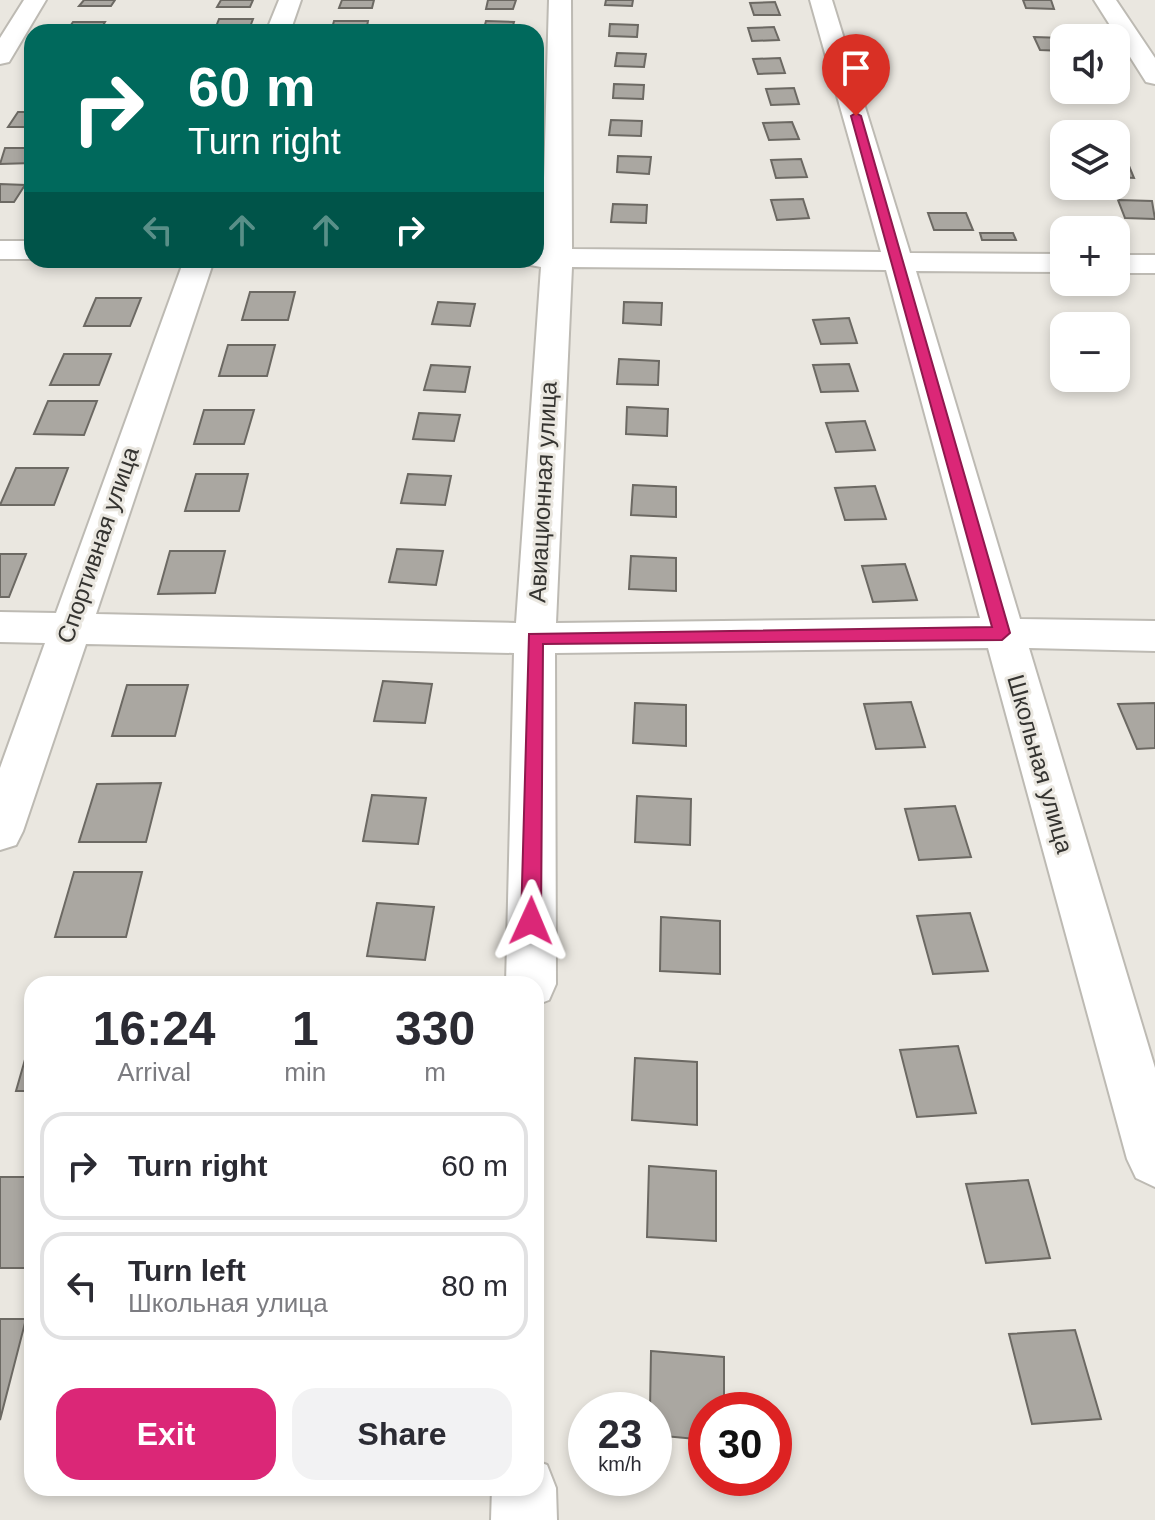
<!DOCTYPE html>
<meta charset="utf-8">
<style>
:root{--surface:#fff;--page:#f2f2f3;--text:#2b2b33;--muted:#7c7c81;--line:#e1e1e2;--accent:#db2777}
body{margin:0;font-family:Helvetica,sans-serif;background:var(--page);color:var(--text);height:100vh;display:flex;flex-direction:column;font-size:30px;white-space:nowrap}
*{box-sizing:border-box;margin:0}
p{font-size:26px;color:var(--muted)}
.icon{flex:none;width:44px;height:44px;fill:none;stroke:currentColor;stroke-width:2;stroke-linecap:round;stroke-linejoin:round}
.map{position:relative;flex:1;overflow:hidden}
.details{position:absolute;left:24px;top:976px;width:520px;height:520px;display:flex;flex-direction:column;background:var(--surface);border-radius:24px;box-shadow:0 4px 12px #0003}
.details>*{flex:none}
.guide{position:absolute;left:24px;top:24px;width:520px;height:244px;border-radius:24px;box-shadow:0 4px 12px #0003;background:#00695c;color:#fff;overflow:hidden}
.tools{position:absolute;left:1050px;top:24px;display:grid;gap:16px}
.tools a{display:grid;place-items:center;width:80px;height:80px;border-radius:16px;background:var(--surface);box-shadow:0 4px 12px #0003;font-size:40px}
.speed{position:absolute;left:568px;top:1392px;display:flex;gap:16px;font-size:40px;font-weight:700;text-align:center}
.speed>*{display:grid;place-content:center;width:104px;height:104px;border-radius:50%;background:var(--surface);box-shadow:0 4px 12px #0003;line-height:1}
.speed small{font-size:20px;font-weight:400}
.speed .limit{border:12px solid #d22;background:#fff;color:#111}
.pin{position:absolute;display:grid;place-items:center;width:68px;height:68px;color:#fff;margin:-82px -34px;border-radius:50% 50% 50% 0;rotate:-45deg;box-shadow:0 0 8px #0007}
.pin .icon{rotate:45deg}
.me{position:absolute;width:88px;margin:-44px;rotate:1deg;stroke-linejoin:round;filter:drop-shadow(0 0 6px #0008)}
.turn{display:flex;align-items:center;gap:28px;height:168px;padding:0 32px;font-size:36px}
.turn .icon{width:104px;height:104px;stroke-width:2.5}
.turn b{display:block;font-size:56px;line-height:68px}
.lanes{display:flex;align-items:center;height:76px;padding:0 32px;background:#0003;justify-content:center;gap:40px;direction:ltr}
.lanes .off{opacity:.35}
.eta{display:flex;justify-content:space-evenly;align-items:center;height:136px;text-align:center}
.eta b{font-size:48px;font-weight:700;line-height:56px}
.action{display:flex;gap:16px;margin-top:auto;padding:16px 32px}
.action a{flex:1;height:92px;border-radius:24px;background:var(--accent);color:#fff;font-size:32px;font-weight:700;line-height:92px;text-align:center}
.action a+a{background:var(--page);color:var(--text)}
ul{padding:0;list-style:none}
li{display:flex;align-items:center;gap:24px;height:108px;margin:0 16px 12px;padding:0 16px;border:4px solid var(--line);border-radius:24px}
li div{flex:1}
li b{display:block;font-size:30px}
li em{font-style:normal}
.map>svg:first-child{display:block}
.building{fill:#aaa7a1;stroke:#6c6963;stroke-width:2}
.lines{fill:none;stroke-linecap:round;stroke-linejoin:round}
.minor-casing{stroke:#bdbab3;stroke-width:4}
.minor{fill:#fff;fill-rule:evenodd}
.route{fill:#db2777;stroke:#8e194d;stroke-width:2}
.labels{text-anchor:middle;stroke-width:6;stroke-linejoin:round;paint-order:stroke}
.street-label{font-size:24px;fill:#353431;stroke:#eae7e0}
</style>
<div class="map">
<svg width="1155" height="1520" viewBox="0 0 1155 1520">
<rect width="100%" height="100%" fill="#eae7e0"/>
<path class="building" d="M84 0H115L111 6H79Z
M221 0H253L250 7H217Z
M342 0H374L372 8H339Z
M488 0H516L513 9H486Z
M606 0H633L632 6 605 5Z
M1023 0H1051L1054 9 1026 8Z
M775 2 780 15H754L750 3Z
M219 19H253L248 32H214Z
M334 21H368L366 32H331Z
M486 21 514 22 511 32H483Z
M73 22H105L99 32H66Z
M610 24 638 25 637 37 609 36Z
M774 27 779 40 752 41 748 28Z
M1034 37 1063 38 1064 51 1040 50Z
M617 53 646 54 644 67 615 66Z
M780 58 785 73 758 74 753 59Z
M1053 79 1064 80V90H1087L1089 94 1058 93Z
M614 84 644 85 643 99 613 98Z
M794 88 799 104 771 105 766 89Z
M18 112H32V127H8Z
M611 120 642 121 641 136 609 135Z
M792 122 799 139 769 140 763 123Z
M5 148H32V163L0 164Z
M618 156 651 157 649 174 617 172Z
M801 159 807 177 776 178 771 160Z
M1116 161H1127L1134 178 1116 177Z
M0 184 25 185 14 202H0Z
M803 199 809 218 777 220 771 200Z
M1118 200 1152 201 1155 219 1125 218Z
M613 204 647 205 646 223 611 222Z
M928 213H966L973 230H934Z
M980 233H1013L1016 240H982Z
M250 292H295L288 320H242Z
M96 298H141L130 326H84Z
M438 302 475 304 470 326 432 324Z
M624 302 662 303 661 325 623 323Z
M849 318 857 343 821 344 813 320Z
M228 345H275L267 376H219Z
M64 354H111L99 385H50Z
M619 359 659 361 658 385 617 384Z
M849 364 858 391 821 392 813 365Z
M431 365 470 367 465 392 424 390Z
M48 401H97L84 435 34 434Z
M627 407 668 409 667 436 626 434Z
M204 410H254L244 444H194Z
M419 413 460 415 454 441 413 439Z
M865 421 875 450 836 452 826 423Z
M16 468H68L54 505H0Z
M196 474H248L239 511H185Z
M408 474 451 476 445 505 401 503Z
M633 485 676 487V517L631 515Z
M875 486 886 519 845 520 835 488Z
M397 549 443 551 436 585 389 582Z
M170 551H225L215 593 158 594Z
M0 554H26L9 597H0Z
M631 556 676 558V591L629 589Z
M905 564 917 600 873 602 862 566Z
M383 681 432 684 425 723 374 721Z
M127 685H188L175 736H112Z
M911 702 925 747 876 749 864 704Z
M635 703 686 705V746L633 743Z
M1155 703V748L1137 749 1118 704Z
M161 783 146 842H79L97 784Z
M372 795 426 798 418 844 363 841Z
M637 796 691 799 690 845 635 842Z
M955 806 971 857 919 860 905 809Z
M74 872H142L126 937H55Z
M377 903 434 907 425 960 367 956Z
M970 913 988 971 933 974 917 916Z
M661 917 720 921V974L660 971Z
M32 1035V1091H16Z
M958 1046 976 1113 917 1117 900 1050Z
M635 1058 697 1062V1125L632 1120Z
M649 1166 716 1171V1241L647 1237Z
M0 1177H32V1268H0Z
M1028 1180 1050 1258 986 1263 966 1184Z
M0 1319H26L0 1420Z
M1075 1330 1101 1419 1032 1424 1009 1334Z
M651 1351 724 1357V1410H706V1440L654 1435V1410H650Z"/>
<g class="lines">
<defs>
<path id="minor" d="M24 0H46L9 62 0 64V38Z
M279 0H301L290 32H266Z
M549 0H571L572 249 881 252 810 0H832L910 253 1064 254V272L916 271 1020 619 1155 621V651L1029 648 1155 1068V1187L1136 1178 1127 1159 988 648 555 653 556 984 549 1000 536 1005V984H506L514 653 86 644 23 831 16 845 0 850V768L45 643 0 642V612L56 613 184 260H214L96 614 516 623 541 267 525 264 522 260H536V249H542ZM572 267 886 270 980 618 556 623Z
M1094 0H1116L1155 58V84L1146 82Z
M0 241H32V259H0Z
M1116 255H1155V273H1116Z
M536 1461 547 1465 556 1488 557 1520H491L492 1488H536Z"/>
</defs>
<use href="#minor" class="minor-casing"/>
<use href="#minor" class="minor"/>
</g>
<path class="route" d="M856 113 861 116 1010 633 1002 640 543 644 541 921 531 930 524 927 521 921 529 634 992 627 851 116Z"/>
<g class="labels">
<g class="street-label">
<text transform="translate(543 492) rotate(-87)" y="8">Авиационная улица</text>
<text transform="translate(98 545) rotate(-71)" y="8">Спортивная улица</text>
<text transform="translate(1040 764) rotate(74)" y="8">Школьная улица</text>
</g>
</g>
</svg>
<div class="tools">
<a><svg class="icon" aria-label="sound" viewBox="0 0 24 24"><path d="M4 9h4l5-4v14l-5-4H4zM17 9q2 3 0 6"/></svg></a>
<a><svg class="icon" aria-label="layers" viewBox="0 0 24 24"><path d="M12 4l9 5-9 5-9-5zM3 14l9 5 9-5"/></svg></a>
<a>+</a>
<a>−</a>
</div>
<div class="speed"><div>23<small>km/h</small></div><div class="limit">30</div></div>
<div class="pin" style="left:856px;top:116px;background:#d93025"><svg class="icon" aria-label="arrive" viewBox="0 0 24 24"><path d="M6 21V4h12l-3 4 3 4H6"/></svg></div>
<svg class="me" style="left:531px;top:921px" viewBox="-20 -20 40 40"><path d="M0-17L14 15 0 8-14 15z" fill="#db2777" stroke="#fff" stroke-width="4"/></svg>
<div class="guide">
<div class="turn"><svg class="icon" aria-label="right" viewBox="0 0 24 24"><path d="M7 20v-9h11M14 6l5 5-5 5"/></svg><div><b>60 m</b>Turn right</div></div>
<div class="lanes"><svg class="icon off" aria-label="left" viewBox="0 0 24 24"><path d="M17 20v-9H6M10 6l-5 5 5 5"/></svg><svg class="icon off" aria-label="ahead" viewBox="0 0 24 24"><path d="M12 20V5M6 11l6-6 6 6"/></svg><svg class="icon off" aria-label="ahead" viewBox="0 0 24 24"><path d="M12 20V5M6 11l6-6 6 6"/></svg><svg class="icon" aria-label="right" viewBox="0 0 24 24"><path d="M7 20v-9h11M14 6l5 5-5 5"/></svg></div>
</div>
<section class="details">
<div class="eta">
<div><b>16:24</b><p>Arrival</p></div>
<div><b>1</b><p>min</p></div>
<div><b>330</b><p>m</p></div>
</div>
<ul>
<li><svg class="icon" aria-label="right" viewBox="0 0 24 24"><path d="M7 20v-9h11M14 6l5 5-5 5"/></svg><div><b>Turn right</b></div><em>60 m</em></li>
<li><svg class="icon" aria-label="left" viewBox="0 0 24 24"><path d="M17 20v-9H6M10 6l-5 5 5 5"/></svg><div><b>Turn left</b><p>Школьная улица</p></div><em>80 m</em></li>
</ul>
<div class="action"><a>Exit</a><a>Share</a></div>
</section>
</div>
